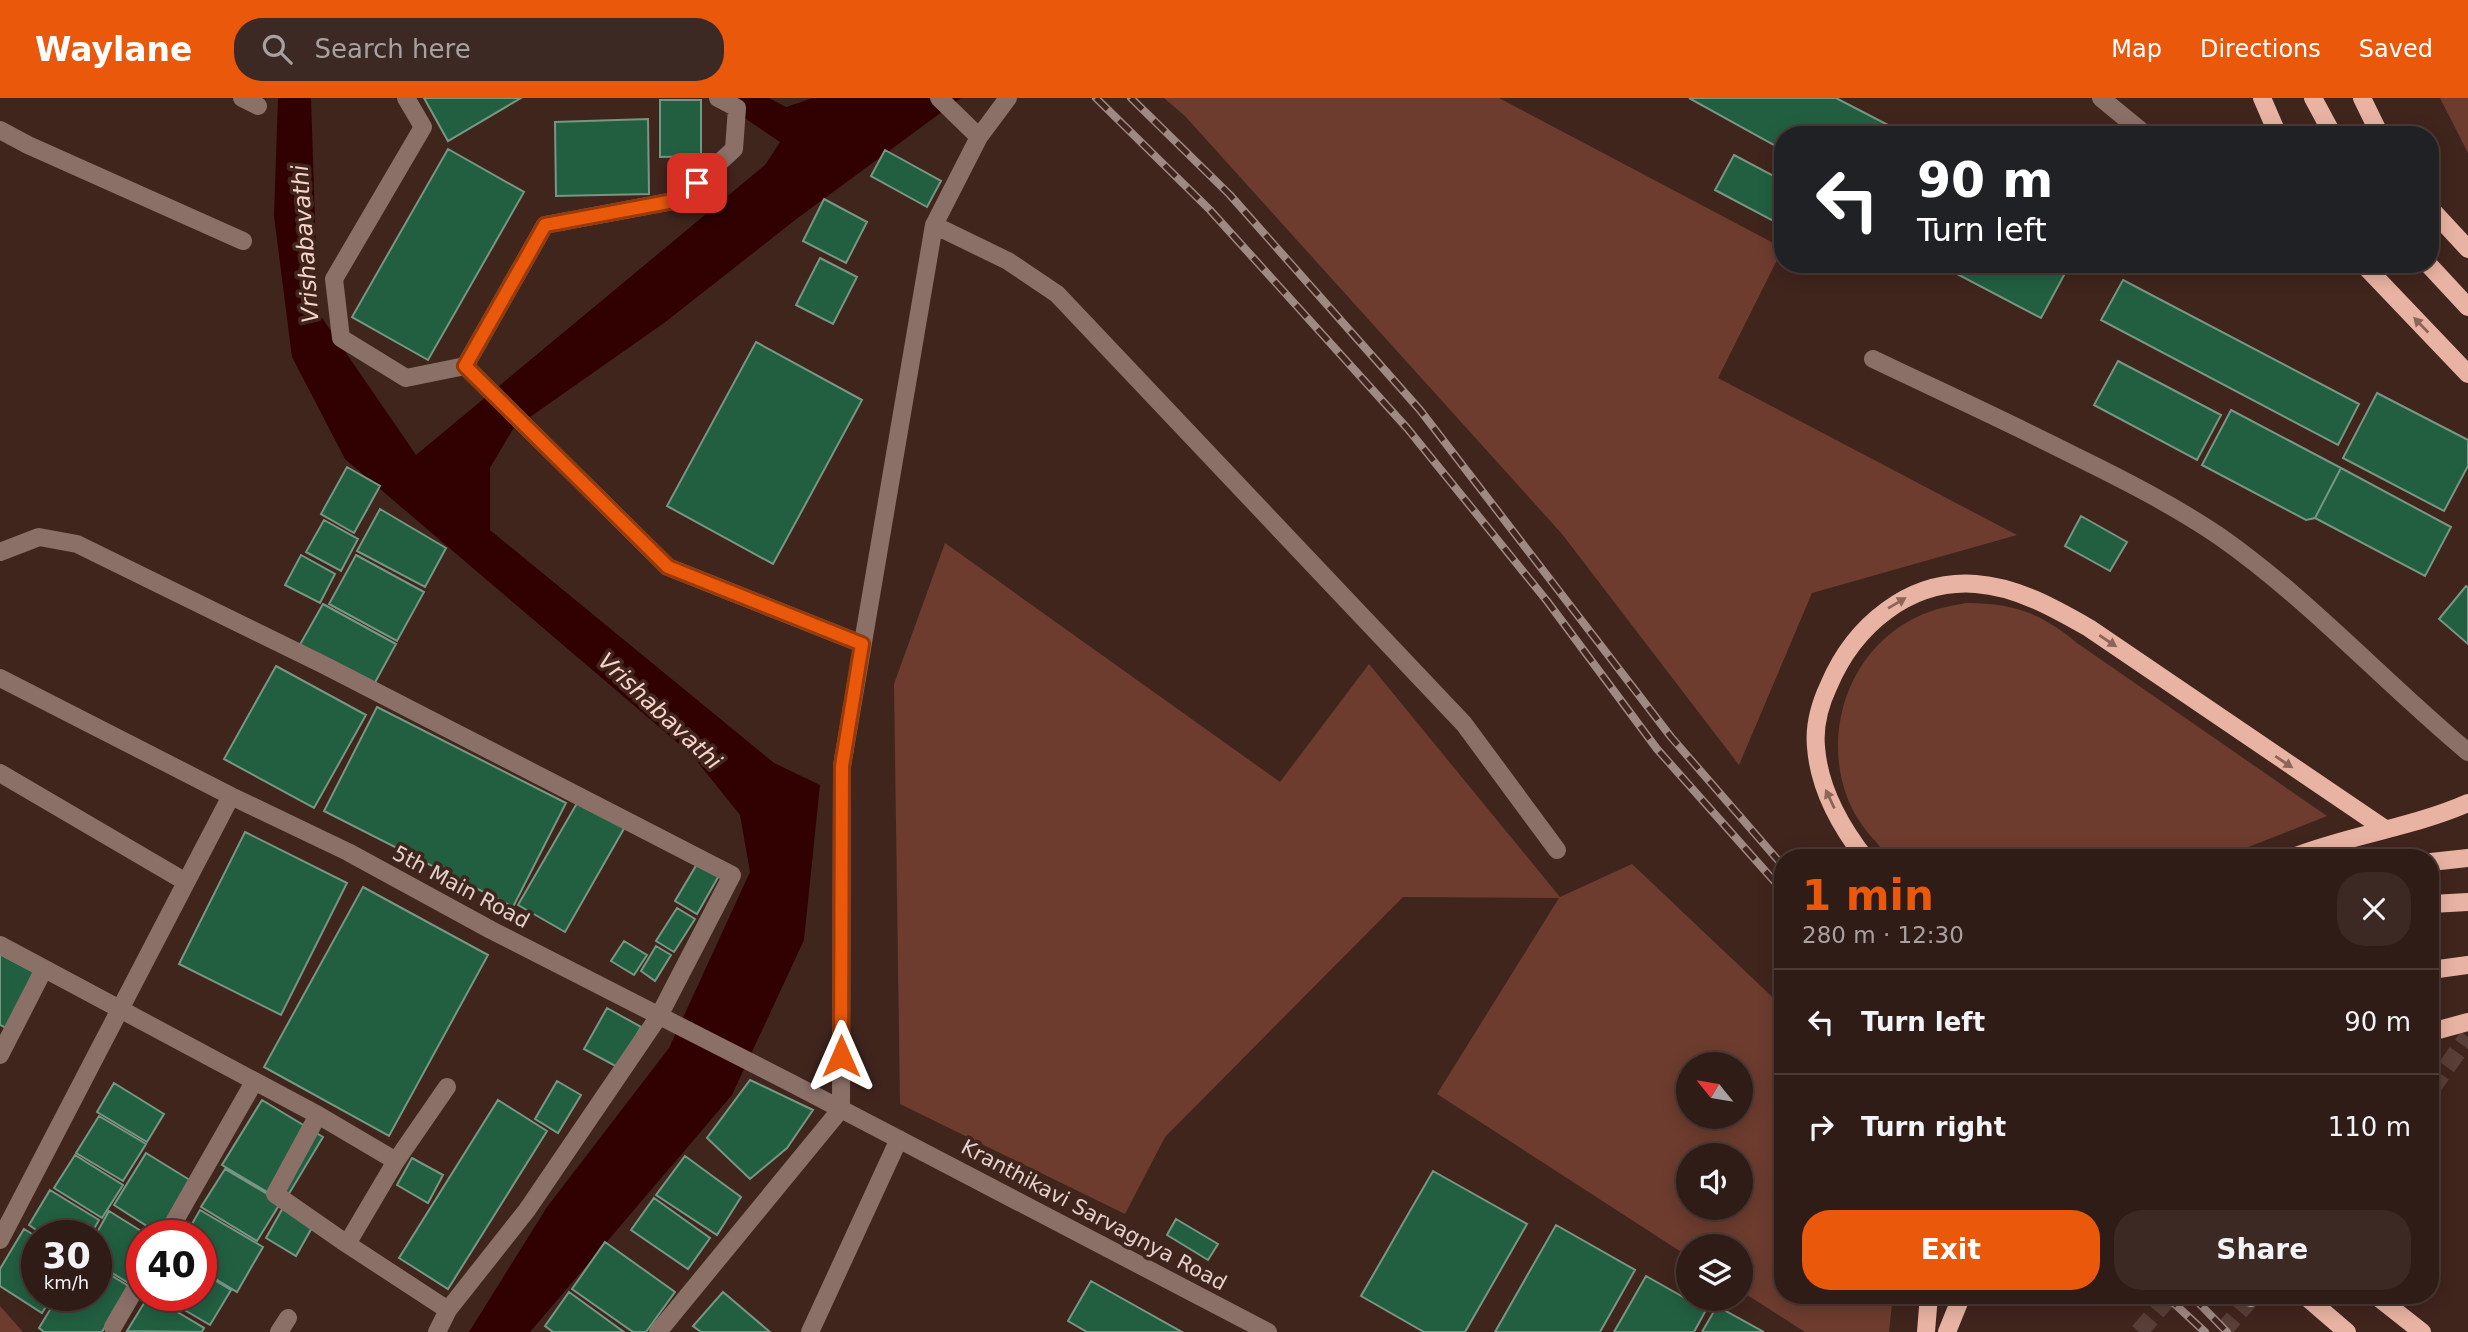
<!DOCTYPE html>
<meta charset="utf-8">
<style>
:root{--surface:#301c16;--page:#3c2923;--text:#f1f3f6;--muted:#a8a1a1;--line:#4b3a35;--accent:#ea580c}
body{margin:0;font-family:"DejaVu Sans",sans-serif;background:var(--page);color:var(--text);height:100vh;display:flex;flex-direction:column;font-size:26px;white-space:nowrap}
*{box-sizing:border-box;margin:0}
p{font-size:23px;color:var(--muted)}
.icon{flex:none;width:38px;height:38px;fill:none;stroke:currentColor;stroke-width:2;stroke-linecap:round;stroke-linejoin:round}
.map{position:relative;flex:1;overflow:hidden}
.side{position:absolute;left:1774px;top:751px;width:665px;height:455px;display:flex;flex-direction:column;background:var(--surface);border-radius:28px;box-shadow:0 4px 18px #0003,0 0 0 2px var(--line)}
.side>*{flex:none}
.top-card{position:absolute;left:1774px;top:28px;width:665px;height:147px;border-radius:28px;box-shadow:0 4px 18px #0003,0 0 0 2px var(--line);background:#202124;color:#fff;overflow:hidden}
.needle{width:46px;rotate:300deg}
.buttons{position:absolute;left:1676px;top:954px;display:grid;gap:14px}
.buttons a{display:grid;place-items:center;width:77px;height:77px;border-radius:50%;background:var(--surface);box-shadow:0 4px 18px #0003,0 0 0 2px var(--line);font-size:35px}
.speed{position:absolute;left:21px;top:1122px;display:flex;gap:14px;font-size:35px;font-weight:700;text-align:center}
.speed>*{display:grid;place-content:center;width:91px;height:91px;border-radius:50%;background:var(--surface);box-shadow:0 4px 18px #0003,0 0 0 2px var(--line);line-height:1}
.speed small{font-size:18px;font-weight:400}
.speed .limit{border:10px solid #d22;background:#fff;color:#111}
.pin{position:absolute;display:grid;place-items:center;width:60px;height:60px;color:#fff;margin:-30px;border-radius:14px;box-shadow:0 4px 10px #0006}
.me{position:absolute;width:77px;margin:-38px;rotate:0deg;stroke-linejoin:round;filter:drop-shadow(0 0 5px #0008)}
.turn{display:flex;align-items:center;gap:24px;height:147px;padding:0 28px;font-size:32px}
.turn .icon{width:91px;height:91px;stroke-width:2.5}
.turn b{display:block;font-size:49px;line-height:60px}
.round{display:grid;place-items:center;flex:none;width:74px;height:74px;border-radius:28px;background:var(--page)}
.summary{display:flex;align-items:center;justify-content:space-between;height:119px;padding:0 28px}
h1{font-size:42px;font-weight:600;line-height:52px;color:var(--accent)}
.primary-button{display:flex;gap:14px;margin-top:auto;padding:14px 28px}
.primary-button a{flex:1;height:80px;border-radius:28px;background:var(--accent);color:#fff;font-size:28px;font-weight:600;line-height:80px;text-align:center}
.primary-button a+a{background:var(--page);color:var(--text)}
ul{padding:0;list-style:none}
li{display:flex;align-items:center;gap:21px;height:105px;padding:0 28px;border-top:2px solid var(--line)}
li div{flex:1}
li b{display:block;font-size:26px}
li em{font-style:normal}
header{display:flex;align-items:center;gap:42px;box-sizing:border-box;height:98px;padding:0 35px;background:var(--accent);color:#fff}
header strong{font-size:33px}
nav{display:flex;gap:38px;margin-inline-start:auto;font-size:24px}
.search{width:490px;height:63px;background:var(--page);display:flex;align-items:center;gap:18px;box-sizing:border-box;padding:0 24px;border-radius:28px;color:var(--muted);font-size:26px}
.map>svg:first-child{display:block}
.green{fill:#6d3c2f;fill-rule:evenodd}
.water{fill:#300100}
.building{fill:#225f41;stroke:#779684;stroke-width:2}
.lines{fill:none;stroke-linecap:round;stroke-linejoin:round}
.major-tunnel{stroke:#583f37;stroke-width:18;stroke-dasharray:18 9;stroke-linecap:butt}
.minor{stroke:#8b7068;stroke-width:18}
.major{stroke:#e9b3a3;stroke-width:18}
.rail-casing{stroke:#9f8983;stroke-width:8}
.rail{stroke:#40251d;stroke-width:5;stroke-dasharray:16;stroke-linecap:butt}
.oneway{fill:#8c6559}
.route-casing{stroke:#983908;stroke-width:18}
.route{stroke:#ea580c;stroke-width:12}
.labels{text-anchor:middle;stroke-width:7;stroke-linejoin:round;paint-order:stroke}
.street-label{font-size:21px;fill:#e3d1cc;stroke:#40251d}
.water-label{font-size:23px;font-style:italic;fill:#f9d4ca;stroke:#40251d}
</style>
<header>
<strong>Waylane</strong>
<div class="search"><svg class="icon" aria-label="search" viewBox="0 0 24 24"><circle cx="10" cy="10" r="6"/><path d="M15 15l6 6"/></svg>Search here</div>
<nav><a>Map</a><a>Directions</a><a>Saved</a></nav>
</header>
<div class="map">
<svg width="2468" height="1234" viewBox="0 0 2468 1234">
<rect width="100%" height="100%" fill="#40251d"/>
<path class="green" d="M1164 0H1499L1783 150 1718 280 2017 437 1812 495 1739 667 1562 436 1185 18Z
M2440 0H2468V55Z
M945 445 1280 684 1369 566 1560 799 1632 766 1783 909V1197H1893L1889 1234H1805L1741 1193V1148H1689V1159L1437 996 1559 800 1403 799 1165 1039 1125 1116 900 1006 894 586ZM1741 966V1018H1689V966ZM1741 1057V1110H1689V1057Z
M1966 505C2013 505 2041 515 2077 545L2327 718 2223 759H1890C1874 743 1858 725 1849 704 1820 634 1850 549 1919 518 1934 511 1950 508 1966 505Z
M0 1208 23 1234H0Z"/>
<path class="water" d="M278 0H311L318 214 416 357 765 67 780 44 715 0H769L786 9 813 0H961L799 119 664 225 513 331 490 370V432L774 665 820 687 804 842 732 997 530 1234H469L547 1109 669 950 750 774 740 717 692 657 345 361 292 259 274 118Z"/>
<path class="building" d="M424 0H521L448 43Z
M1689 0H1836L1890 28 1886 37H1783V52Z
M660 2H701V58L660 59Z
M648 21 649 96 556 98 555 24Z
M448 51 524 94 428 262 352 219Z
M885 52 941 83 927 109 871 78Z
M1734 57 1783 83V128L1715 92Z
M824 101 867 124 846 165 803 143Z
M820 160 857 179 833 226 796 207Z
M1938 166H2070L2041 220Z
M2123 182 2359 306 2338 347 2101 222Z
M756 244 862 302 773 466 667 408Z
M2118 263 2221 317 2197 362 2094 307Z
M2377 295 2468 342V368L2444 413 2343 360Z
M2231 312 2341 370 2315 420 2306 422 2202 367Z
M347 369 380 388 354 435 321 416Z
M2341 370 2451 429 2425 478 2315 420Z
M380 411 446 450 425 489 357 453Z
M2081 418 2127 444 2110 473 2065 448Z
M324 422 358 441 341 473 306 454Z
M301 457 335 476 320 505 285 487Z
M356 457 424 494 397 543 329 506Z
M2466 488 2468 490V546L2439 521Z
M323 506 396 546 372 590 298 550Z
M276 568 366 617 314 710 224 661Z
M377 609 566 705 513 809 324 713Z
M580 700 626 727 565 834 518 807Z
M245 734 347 785 281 917 179 866Z
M700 761 721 774 697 816 675 803Z
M363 789 488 857 389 1038 264 969Z
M677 810 695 821 674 854 656 843Z
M624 843 647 857 634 877 611 863Z
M656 848 671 857 655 883 641 873Z
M0 856 38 876 8 931 0 927Z
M607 910 641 929 619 970 584 951Z
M750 982 813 1012 787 1050 750 1081 707 1040Z
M557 983 581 997 558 1035 535 1021Z
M114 985 164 1016 147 1044 97 1014Z
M262 1002 323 1039 284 1104 222 1067Z
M498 1002 547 1033 448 1191 399 1160Z
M99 1018 146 1046 123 1083 76 1055Z
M146 1055 193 1084 161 1137 114 1107Z
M75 1057 123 1087 102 1120 54 1090Z
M685 1058 741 1099 717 1137 656 1097Z
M412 1060 443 1077 428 1105 397 1087Z
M225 1071 281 1104 257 1143 201 1109Z
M1433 1073 1527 1126 1465 1234H1424L1361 1198Z
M50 1092 99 1122 90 1138H45L29 1127Z
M654 1100 710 1140 688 1171 631 1132Z
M284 1108 314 1126 296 1158 266 1140Z
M200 1112 263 1149 237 1194 201 1172V1138H185Z
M109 1113 149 1138H142V1167L130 1186 96 1165V1138H95Z
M1176 1121 1218 1146 1208 1162 1167 1137Z
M1556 1127 1635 1172 1600 1234H1495Z
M24 1131 37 1139V1197H53L42 1215 0 1188V1171Z
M605 1144 675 1194 646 1234H633L572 1191Z
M96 1168 130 1189 102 1234H44L39 1230 59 1197H96Z
M201 1174 231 1192 210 1227 159 1197H201Z
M1646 1178 1706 1212 1694 1234H1614Z
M1091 1183 1182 1234H1087L1068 1223Z
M569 1194 624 1234H553L545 1228Z
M723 1194 770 1234H701L693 1228Z
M149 1197 204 1230 202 1234 127 1233Z
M1717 1208 1764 1234H1702Z"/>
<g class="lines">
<path class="major-tunnel" d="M2431 991 2468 939
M2139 1234 2171 1197
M2222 1234 2251 1200"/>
<path class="minor" d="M242 0 258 8
M406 0 423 29 334 181 341 240 406 280 465 268 545 127 679 102 734 51 737 10 718 0
M939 0 979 39
M2101 0 2146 37
M0 32 28 47 243 143
M934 127 1008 163 1057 196 1464 626 1557 752
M1873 261C1940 293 2008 324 2075 358 2124 382 2173 407 2219 438 2309 501 2384 584 2468 654
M465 268 668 469 862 546
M0 454 39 439 77 446 324 567 732 777 659 918 527 1112 448 1212 437 1234
M0 580 231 698 348 754 491 832 793 986 1268 1234
M0 675 186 784
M0 847 318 1017 396 1063
M0 957 44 871
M447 989 396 1063 347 1146 448 1212
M318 1017 275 1096 347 1146
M166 1138 254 984
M0 1142 231 698
M113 1229 142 1179
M279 1234 288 1220
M658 1234 841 1011 842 668 934 127 979 39 1008 0
M810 1234 899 1041"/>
<path class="major" d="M2262 0 2278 37
M2313 0 2333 37
M2362 0 2380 37
M2431 111 2468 151
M2363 166 2468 276
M2428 166 2468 209
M1865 760C1840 728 1819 690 1816 649 1814 628 1820 606 1829 587 1854 528 1909 481 1976 486 2017 489 2054 510 2089 530L2385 731
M2291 760C2348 737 2411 730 2468 705
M2431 764 2468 760
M2431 806 2468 804
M2431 872 2468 867
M2431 934 2468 924
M2304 1197 2347 1234
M2375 1197 2422 1234
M2251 1200 2254 1197
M1926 1234 1929 1197
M1947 1234 1962 1197"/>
<defs>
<path id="rail" d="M1096 0 1210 112 1407 330 1547 503 1657 651 1783 793
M1131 0 1230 97 1420 312 1671 639 1783 768
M2165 1197 2205 1234
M2191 1197 2227 1234"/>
</defs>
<use href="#rail" class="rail-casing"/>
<use href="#rail" class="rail"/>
</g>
<defs><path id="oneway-solid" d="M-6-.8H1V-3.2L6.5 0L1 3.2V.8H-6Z" transform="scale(1.75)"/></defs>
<g class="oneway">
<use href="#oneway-solid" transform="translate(2421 227) rotate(-134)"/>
<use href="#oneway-solid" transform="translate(1897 505) rotate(-31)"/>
<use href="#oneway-solid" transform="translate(2108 543) rotate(34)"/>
<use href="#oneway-solid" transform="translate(2284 664) rotate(34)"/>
<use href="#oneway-solid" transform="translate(1830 701) rotate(-115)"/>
</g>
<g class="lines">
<defs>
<path id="route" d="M697 85 679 102 545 127 465 268 668 469 862 546 842 668 841 958"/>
</defs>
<use href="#route" class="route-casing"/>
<use href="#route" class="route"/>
</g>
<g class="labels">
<g class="street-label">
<text transform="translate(461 789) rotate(28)" y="7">5th Main Road</text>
<text transform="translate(1094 1117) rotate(28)" y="7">Kranthikavi Sarvagnya Road</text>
</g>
<g class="water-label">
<text transform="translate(305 146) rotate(-94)" y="8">Vrishabavathi</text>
<text transform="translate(660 613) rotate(43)" y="8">Vrishabavathi</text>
</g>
</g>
</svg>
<div class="buttons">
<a><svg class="needle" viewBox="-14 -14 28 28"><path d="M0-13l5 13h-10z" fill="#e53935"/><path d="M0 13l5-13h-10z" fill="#a8a1a1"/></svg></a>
<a><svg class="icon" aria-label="sound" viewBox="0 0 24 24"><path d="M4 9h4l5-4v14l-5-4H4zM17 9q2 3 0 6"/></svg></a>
<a><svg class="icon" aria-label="layers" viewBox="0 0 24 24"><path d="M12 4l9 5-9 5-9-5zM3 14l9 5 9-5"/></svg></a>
</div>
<div class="speed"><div>30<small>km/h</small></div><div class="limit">40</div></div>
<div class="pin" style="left:697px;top:85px;background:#d93025"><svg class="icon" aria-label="arrive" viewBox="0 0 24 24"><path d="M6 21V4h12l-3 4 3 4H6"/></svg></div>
<svg class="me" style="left:841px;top:958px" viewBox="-20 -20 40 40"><path d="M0-17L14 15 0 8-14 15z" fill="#ea580c" stroke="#fff" stroke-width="4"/></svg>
<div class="top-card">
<div class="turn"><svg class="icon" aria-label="left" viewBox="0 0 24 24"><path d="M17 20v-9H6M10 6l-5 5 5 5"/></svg><div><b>90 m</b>Turn left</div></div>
</div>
<section class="side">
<div class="summary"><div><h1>1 min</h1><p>280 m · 12:30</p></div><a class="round"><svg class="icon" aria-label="close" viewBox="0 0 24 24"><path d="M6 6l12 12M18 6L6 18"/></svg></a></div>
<ul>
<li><svg class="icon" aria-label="left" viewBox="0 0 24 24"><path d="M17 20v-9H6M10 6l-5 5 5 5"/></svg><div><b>Turn left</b></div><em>90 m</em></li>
<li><svg class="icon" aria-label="right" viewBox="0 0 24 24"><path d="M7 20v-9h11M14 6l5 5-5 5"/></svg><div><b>Turn right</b></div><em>110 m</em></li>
</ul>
<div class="primary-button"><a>Exit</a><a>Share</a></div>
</section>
</div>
